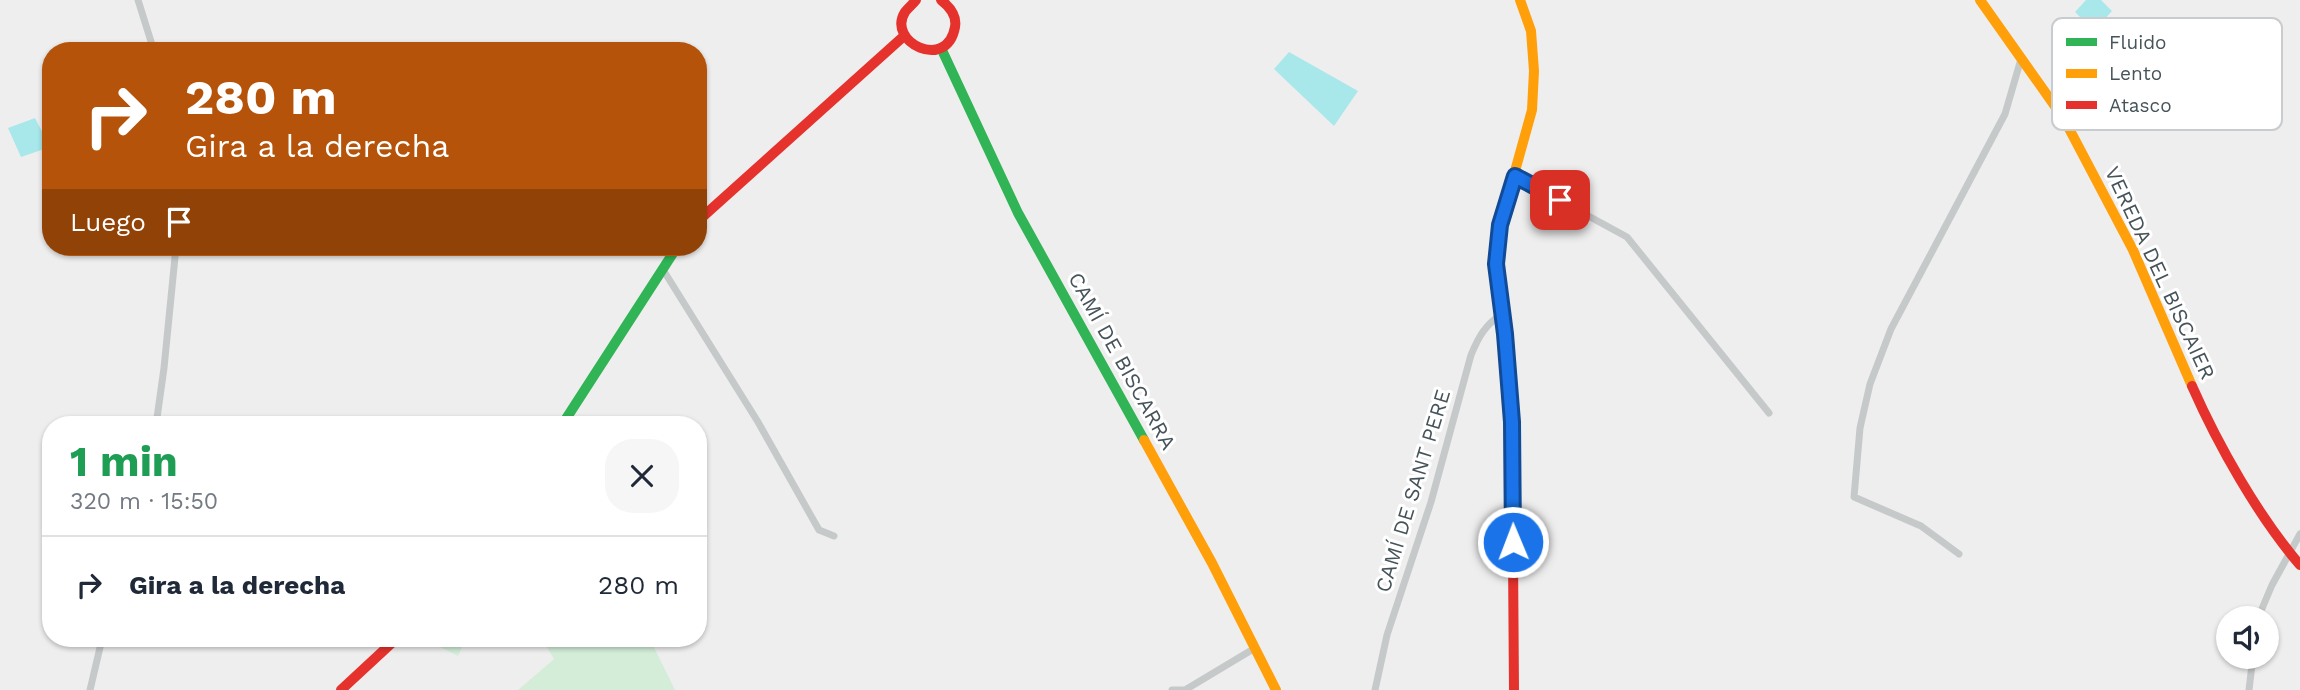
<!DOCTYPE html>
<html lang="es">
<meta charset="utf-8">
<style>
:root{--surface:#fff;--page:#f6f6f7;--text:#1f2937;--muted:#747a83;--line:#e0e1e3}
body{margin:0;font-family:"Work Sans",sans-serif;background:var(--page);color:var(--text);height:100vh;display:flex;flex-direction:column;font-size:26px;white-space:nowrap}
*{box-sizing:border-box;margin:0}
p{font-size:23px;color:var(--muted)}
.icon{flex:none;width:38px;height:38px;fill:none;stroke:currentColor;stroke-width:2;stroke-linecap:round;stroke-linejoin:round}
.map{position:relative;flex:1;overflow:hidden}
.sheet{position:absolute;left:42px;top:416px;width:665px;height:231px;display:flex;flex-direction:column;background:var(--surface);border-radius:28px;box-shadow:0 2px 5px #0004}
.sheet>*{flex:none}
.banner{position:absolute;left:42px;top:42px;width:665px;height:214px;border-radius:28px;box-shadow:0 2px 5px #0004;background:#b45309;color:#fff;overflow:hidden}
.tools{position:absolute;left:2216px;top:606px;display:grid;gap:14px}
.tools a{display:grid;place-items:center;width:63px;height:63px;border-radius:50%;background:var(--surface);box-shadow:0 2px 5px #0004;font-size:35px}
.pin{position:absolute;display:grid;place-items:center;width:60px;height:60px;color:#fff;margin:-30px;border-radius:14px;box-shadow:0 4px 10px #0006}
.me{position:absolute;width:77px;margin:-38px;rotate:359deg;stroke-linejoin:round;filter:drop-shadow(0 0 5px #0008)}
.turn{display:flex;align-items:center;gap:24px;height:147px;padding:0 28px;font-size:32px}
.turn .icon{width:91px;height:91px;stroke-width:2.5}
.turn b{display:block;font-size:49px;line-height:60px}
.then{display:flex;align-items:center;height:66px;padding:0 28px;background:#0003;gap:14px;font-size:26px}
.round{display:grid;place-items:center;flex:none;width:74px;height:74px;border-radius:28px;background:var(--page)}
.headline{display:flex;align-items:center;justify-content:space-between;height:119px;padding:0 28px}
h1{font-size:42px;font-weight:700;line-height:52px;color:#1e9e55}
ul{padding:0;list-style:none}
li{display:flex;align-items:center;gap:21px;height:98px;padding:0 28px;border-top:2px solid var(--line)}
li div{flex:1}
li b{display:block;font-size:26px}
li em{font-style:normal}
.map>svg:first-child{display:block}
.green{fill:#d3edd9}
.water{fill:#a8e7ea}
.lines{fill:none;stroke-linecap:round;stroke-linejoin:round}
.street{stroke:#c6c9ca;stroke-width:7}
.fast{stroke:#30b455;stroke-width:10}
.slow{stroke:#ff9f0a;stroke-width:10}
.jam{stroke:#e5322d;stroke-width:10}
.route-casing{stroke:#114b97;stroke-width:18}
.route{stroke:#1a73e8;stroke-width:12}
.labels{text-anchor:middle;stroke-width:6;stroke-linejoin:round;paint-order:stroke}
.street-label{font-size:21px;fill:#46545a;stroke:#fff}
.key{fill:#fff;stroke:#c8ccce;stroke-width:2}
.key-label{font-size:19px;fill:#46545a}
</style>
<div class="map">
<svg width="2300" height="690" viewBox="0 0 2300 690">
<rect width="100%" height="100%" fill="#efeeee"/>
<path class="green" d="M441 639H466L458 656 438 646Z
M542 639H650L675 690H518L554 659Z"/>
<path class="water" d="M2086 0H2101L2112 11 2094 31 2075 12Z
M1289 52 1358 91 1334 126 1274 69Z
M35 118 50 147 21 157 8 128Z"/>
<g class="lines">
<path class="street" d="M138 0 154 51
M1515 176 1627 237 1769 413
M662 268 758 422 819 530 834 536
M156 425 164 368 176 247
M1959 554 1921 526 1854 497 1860 428 1870 384 1891 329 2005 114 2021 59
M2258 618 2272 585 2300 534
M90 690 102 639
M1172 690H1185L1255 648
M1375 690 1387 635 1431 502 1471 355C1479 336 1485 325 1502 314
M2249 690 2253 656"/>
<path class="fast" d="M941 48 1018 213 1144 440
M562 425 677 247"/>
<path class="slow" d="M1980 0 2064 119 2133 250 2192 386
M1501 300 1496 264 1500 225 1532 110 1534 71 1531 31 1520 0
M1144 440 1212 563 1276 690"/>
<path class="jam" d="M916 0C913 4 908 8 905 12 886 42 947 72 955 27 957 16 950 7 941 0
M698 221 904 36
M1501 300 1512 422 1514 690
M2192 386C2218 445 2258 516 2300 565
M341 690 396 639"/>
</g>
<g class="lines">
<defs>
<path id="route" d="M1513 542 1512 422 1505 334 1496 264 1500 225 1515 176 1560 200"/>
</defs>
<use href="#route" class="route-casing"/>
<use href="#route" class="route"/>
</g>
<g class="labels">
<g class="street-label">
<text transform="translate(2160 273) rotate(65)" y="7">VEREDA DEL BISCAIER</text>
<text transform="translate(1122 361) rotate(61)" y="7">CAMÍ DE BISCARRA</text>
<text transform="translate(1413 491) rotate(-73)" y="7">CAMÍ DE SANT PERE</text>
</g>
</g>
<rect x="2052" y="18" width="230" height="112" rx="10" class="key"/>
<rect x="2066" y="38" width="31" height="8" fill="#30b455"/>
<rect x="2066" y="69" width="31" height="9" fill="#ff9f0a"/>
<rect x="2066" y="101" width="31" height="8" fill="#e5322d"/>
<g class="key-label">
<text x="2109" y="49">Fluido</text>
<text x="2109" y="80">Lento</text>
<text x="2109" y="112">Atasco</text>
</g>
</svg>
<div class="tools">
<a><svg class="icon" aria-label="sound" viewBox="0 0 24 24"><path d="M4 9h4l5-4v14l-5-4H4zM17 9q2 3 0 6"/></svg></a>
</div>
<div class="pin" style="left:1560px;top:200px;background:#d93025"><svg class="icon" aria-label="arrive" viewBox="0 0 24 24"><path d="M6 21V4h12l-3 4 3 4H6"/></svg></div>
<svg class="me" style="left:1513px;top:542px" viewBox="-20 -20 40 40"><circle r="17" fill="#1a73e8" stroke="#fff" stroke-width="3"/><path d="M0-11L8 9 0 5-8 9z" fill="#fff"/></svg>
<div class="banner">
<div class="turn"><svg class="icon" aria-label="right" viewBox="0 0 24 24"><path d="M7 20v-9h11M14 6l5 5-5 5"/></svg><div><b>280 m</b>Gira a la derecha</div></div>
<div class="then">Luego<svg class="icon" aria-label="arrive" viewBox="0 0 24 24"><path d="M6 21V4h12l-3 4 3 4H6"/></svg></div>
</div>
<section class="sheet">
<div class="headline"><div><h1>1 min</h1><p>320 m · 15:50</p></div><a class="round"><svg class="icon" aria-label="close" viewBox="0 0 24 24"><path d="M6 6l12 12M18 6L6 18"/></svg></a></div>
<ul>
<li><svg class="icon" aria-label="right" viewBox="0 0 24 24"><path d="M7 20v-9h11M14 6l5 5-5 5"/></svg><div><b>Gira a la derecha</b></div><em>280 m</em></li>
</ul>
</section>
</div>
